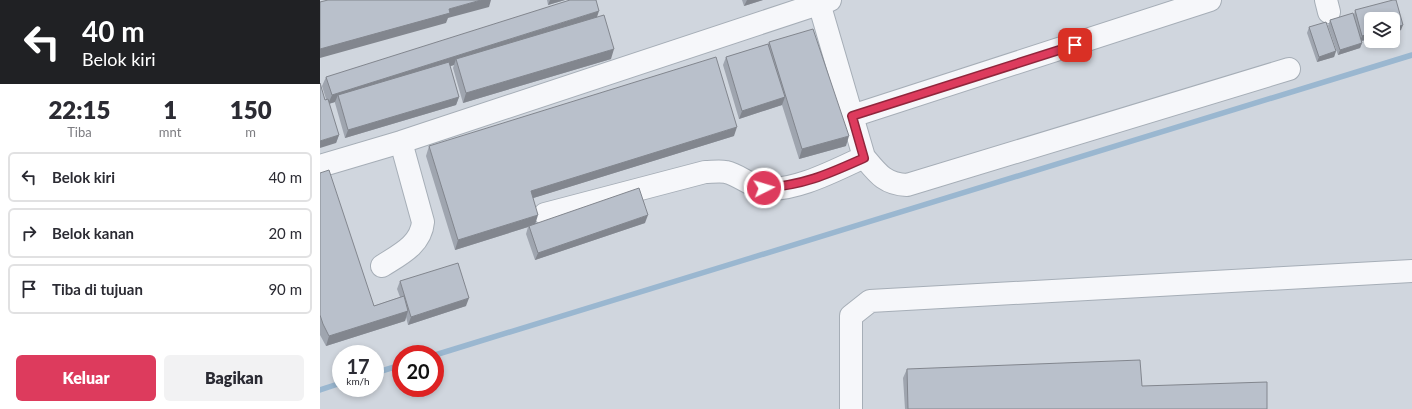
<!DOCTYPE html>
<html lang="id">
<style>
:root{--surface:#fff;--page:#f2f2f3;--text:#2b2b33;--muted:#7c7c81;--line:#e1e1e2;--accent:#dd3b5d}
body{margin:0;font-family:Lato,sans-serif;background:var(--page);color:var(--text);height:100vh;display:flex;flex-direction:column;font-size:15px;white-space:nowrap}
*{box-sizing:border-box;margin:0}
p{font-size:13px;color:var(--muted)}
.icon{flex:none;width:22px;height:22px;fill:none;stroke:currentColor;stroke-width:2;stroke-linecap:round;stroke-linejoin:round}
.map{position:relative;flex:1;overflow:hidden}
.panel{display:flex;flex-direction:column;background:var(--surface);width:320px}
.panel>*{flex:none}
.top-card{background:#202124;color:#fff;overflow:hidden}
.buttons{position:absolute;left:1044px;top:12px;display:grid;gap:8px}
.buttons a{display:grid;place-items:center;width:36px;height:36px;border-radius:6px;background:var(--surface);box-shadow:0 2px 6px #0003;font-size:20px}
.speed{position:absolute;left:12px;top:345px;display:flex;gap:8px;font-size:20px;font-weight:700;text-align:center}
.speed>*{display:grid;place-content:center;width:52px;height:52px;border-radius:50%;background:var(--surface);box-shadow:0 2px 6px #0003;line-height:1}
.speed small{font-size:10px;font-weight:400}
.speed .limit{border:6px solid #d22;background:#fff;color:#111}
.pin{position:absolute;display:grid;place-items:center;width:34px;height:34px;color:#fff;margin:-17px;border-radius:8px;box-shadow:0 2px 6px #0006}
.me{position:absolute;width:44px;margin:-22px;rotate:85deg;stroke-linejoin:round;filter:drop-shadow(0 0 3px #0008)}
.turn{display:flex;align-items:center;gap:14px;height:84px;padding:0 16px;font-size:18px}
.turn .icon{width:52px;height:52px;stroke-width:2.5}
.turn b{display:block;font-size:28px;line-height:34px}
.eta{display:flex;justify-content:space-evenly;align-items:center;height:68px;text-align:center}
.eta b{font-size:24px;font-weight:800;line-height:28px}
.button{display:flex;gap:8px;margin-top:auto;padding:8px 16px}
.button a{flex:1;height:46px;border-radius:6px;background:var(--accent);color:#fff;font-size:16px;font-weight:800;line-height:46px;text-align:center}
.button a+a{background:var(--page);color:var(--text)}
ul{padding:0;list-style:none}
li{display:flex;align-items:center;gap:12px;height:50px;margin:0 8px 6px;padding:0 8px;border:2px solid var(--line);border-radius:6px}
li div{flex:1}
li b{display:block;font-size:15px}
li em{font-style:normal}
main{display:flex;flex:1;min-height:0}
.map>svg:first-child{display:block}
.built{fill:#d0d6de;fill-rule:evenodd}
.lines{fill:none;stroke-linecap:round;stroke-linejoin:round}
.stream{stroke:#9ab7d0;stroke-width:5.5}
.minor-casing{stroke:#a6aeb7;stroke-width:24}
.minor{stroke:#f6f7fa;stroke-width:22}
.wall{fill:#9fa5af}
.shaded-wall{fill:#82868e}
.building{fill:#b9c0cb;stroke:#82868e}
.route-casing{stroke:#90263c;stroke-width:10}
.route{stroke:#dd3b5d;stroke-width:7}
</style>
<main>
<section class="panel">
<div class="top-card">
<div class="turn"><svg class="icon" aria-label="left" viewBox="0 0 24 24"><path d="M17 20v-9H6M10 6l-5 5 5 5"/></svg><div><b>40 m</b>Belok kiri</div></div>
</div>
<div class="eta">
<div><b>22:15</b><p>Tiba</p></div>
<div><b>1</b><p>mnt</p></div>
<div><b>150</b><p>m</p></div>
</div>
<ul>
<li><svg class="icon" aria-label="left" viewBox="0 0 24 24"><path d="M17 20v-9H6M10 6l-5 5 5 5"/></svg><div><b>Belok kiri</b></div><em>40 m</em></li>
<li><svg class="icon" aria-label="right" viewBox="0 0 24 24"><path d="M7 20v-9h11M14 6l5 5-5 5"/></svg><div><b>Belok kanan</b></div><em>20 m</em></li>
<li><svg class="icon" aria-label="arrive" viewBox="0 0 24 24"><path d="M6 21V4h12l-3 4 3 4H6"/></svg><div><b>Tiba di tujuan</b></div><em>90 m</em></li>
</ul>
<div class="button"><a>Keluar</a><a>Bagikan</a></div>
</section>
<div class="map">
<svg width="1092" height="409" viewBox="0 0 1092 409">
<rect width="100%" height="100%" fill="#e2e7ec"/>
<path class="built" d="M0 0H1092V409H0ZM1051 19H1073V41H1051ZM21 354H55V388H21ZM81 354H115V388H81Z"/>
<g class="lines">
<path class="stream" d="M115 355 1092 55
M55 373 81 365
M0 390 21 383"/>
<defs>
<path id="minor" d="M1006 0 1009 12
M499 3 544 157C558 174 565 184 587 185L969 69
M532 116 890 0
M0 166 81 142 510 0
M225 214 385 172C391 172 400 171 406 172 419 175 429 185 442 188 471 194 518 169 544 157
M62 266C79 255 101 245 103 222L81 142
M531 409V316L550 301 1092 271"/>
</defs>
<use href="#minor" class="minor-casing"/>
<use href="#minor" class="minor"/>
</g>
<path class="wall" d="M227 0H245L228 5Z
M422 0H443L424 6Z
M1035 10 1081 30 1042 41V43L1040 48 1018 55 1008 26 1010 20 1034 15Z
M277 17 291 59 143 103 133 68 134 65 130 66 139 97 136 105 25 138 15 103V102L9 104 19 135 16 143 5 100 6 99 2 86 6 77Z
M989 27 1016 51 1014 57 997 62 987 33Z
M449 42 526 146 479 159 462 105 419 119 403 65 406 57 448 44Z
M414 136 213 198 215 223H325L215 260 206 234 208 227 135 250 106 156 109 146Z
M0 173 54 306 80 297 77 289 80 281 146 306 88 325 86 317 85 321 6 346 0 335Z
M587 369 822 386 947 409H585L583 378Z"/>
<path class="shaded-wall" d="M161 0H171L169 7 128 18 126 23 0 58V49L129 9Z
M230 0H245L228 5Z
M427 0H443L424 6Z
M279 11 276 20 136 59 134 65 19 101 18 95 15 102 8 104 12 95Z
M1083 25 1081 30 1073 33V28Z
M1051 33V39L1040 41 1042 36Z
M1042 43 1040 48 1018 55 1020 50Z
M294 49 291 59 143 103 146 93Z
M1016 51 1014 57 997 62 999 57Z
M139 97 136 105 25 138 28 130Z
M465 97 462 105 419 119 422 111Z
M417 127 414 136 207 200 211 191Z
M19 135 16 143 0 148V141Z
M529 136 526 146 479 159 482 149Z
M218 215 215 225 209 226 208 227 135 250 138 240Z
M328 215 325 223 215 260 218 253Z
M149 298 146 306 88 325 91 317Z
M88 311 85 321 6 346 9 336Z"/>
<path class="building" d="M8 0H161L129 9 130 13 0 49V2Z
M250 0H276L279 11 12 95 6 77Z
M1073 0H1076L1083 25 1073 28V19H1051V33L1042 36 1035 10Z
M1033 13 1042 43 1020 50 1010 20Z
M284 15 294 49 146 93 136 59Z
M1006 22 1016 51 999 57 989 27Z
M493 29 529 136 482 149 449 42Z
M448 44 465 97 422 111 406 57Z
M396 57 417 127 211 191 218 215 138 240 109 146Z
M129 62 139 97 28 130 18 95Z
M0 83 5 100 8 99 19 135 0 141Z
M9 170 54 306 84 296 88 311 9 336 3 324 0 315V173Z
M319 188 328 215 218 253 209 226Z
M138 263 149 298 91 317 80 281Z
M820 360 822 386 947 382V409H588L587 369Z"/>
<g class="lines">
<defs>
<path id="route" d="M444 188C485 185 508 174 544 158L532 116 755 45"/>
</defs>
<use href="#route" class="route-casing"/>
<use href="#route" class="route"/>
</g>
</svg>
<div class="buttons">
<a><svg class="icon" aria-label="layers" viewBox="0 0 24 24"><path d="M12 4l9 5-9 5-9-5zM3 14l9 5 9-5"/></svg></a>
</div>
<div class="speed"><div>17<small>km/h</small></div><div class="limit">20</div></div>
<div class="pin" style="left:755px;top:45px;background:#d93025"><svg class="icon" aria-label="arrive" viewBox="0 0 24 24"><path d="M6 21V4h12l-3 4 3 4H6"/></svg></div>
<svg class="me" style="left:444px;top:188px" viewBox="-20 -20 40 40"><circle r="17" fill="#dd3b5d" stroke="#fff" stroke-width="3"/><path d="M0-11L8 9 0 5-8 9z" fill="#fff"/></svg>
</div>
</main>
